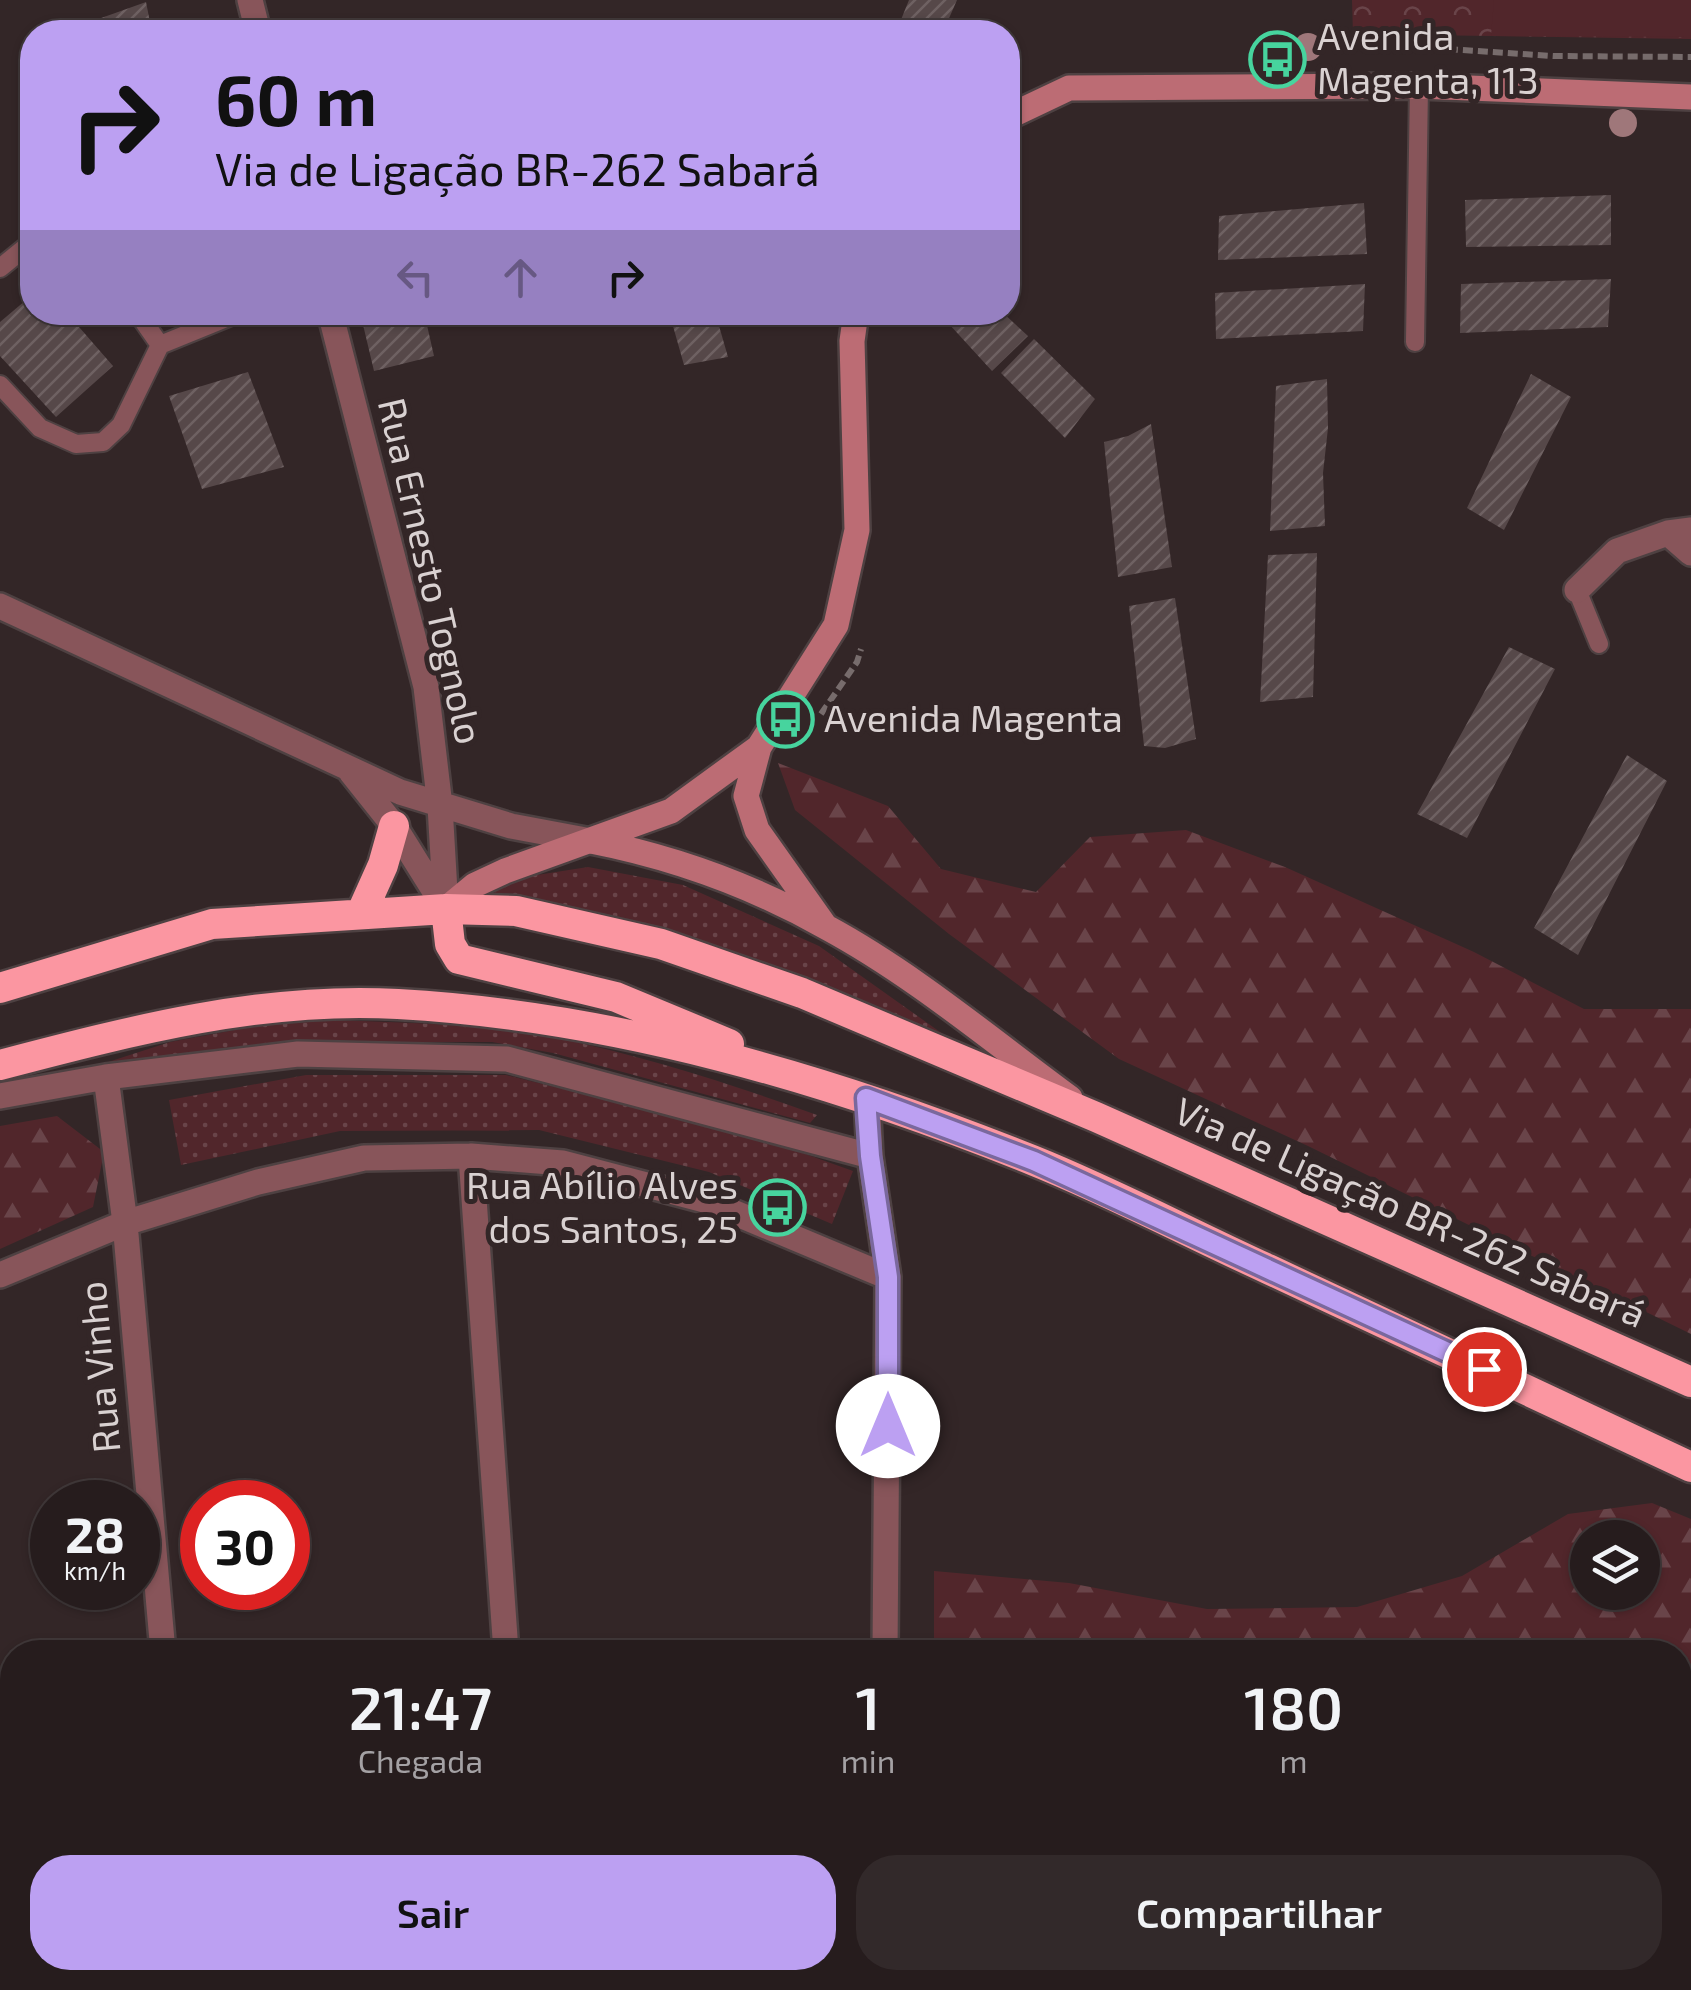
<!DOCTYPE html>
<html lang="pt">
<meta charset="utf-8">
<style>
:root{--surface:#261c1d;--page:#32292a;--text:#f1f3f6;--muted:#a4a1a4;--line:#423a3b;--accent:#bca0f2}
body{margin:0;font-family:"Exo 2",sans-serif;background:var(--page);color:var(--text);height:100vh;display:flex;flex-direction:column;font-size:38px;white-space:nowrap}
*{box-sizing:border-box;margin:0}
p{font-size:32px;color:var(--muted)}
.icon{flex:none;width:55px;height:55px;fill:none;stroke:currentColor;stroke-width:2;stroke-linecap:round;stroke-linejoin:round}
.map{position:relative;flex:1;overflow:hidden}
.sheet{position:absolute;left:0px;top:1640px;width:1692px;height:350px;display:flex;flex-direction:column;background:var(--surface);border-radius:40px 40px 0 0;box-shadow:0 2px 8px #0004,0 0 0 2px var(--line)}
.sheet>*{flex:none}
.top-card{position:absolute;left:20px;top:20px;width:1000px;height:305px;border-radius:40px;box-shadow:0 2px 8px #0004,0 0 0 2px var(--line);background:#bca0f2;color:#111;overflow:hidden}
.buttons{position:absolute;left:1570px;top:1520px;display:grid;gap:20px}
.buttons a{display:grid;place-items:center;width:90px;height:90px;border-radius:50%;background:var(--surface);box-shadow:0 2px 8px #0004,0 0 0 2px var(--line);font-size:50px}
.speed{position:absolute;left:30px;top:1480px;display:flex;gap:20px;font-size:50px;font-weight:700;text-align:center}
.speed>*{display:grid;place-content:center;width:130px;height:130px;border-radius:50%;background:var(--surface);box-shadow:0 2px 8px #0004,0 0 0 2px var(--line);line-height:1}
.speed small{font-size:25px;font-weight:400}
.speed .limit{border:15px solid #d22;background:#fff;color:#111}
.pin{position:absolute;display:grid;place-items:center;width:85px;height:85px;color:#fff;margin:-42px;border:5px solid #fff;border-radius:50%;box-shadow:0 2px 10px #0007}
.me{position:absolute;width:110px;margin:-55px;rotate:0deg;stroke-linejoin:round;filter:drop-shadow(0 0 8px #0008)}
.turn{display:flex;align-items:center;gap:35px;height:210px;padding:0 30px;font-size:45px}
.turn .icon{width:130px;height:130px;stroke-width:2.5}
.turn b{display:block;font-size:70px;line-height:85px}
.lanes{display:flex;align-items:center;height:95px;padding:0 30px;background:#0003;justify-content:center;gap:50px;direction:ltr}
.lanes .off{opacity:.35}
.eta{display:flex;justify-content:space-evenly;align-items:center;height:170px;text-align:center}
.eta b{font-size:60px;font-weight:600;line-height:70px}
.action{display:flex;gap:20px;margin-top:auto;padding:20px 30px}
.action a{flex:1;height:115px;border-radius:40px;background:var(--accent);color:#111;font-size:40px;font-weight:600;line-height:115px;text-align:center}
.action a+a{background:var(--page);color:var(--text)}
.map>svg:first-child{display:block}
.grass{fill:url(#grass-dots)}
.forest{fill:url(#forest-firs);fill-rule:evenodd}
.park{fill:url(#park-crowns)}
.garden{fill:#51262b}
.building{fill:url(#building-hatch)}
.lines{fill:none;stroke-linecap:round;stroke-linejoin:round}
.lane-casing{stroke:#4e4142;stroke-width:22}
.street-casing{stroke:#4e4142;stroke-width:30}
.secondary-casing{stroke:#4e4142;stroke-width:30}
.highway-casing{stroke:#4e4142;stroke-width:35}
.path{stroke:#776c6c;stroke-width:6;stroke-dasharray:10 5;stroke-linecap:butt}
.lane{stroke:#88555a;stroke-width:18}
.street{stroke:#88555a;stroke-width:25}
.secondary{stroke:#bc6c74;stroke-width:25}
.highway{stroke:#fb96a1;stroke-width:30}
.tree{fill:#9f777a}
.route-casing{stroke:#7a689d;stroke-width:25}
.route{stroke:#bca0f2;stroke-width:18}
.labels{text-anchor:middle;stroke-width:10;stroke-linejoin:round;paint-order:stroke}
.poi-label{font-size:38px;fill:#d9d1d1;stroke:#332627;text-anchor:start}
.street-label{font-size:38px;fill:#d9d1d1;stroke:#332627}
</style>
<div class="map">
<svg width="1691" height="1990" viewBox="0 0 1691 1990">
<defs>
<pattern id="grass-dots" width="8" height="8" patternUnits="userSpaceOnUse" patternTransform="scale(2.5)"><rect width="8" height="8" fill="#51262b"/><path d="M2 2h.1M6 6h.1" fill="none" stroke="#694449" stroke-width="1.8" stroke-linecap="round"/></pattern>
<pattern id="forest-firs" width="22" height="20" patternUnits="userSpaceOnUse" patternTransform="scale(2.5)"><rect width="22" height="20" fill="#51262b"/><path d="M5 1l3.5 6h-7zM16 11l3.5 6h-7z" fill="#694449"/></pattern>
<pattern id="park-crowns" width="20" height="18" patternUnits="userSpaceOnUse" patternTransform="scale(2.5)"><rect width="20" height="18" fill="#51262b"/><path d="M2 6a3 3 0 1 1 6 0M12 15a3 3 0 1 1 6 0" fill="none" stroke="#694449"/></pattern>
<pattern id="building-hatch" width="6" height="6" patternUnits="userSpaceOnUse" patternTransform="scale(2.5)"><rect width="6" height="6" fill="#564849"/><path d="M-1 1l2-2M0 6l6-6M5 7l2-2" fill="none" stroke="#6e6162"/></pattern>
</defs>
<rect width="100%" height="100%" fill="#332627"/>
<path class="grass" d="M588 867 683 885 819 946 971 1054 489 899 505 880Z
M294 1019C382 1022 474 1022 561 1039 648 1057 734 1085 817 1115L810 1123 553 1053 492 1042H303L105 1063 170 1042Z
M306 1075H506L755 1136 853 1171 832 1224 709 1172 539 1130 340 1131 181 1165 169 1100Z"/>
<path class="forest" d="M778 763 888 806 941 869 1036 892 1090 837 1186 830 1285 867 1474 952 1584 1009H1691V1334L1308 1146 1119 1059 949 934 795 810Z
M57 1116 104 1152 93 1207 0 1249V1126Z
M1652 1503 1691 1519V1990H1066L1060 1983 1036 1978H1680V1652H934V1571L1069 1583 1207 1609 1357 1607 1462 1576 1568 1514ZM1588 1538H1642V1592H1588Z"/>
<path class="park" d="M1352 0H1691V39L1353 34Z"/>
<path class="garden" d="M1494 0H1691V37L1491 36Z"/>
<path class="building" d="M909 0H957L943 32H896Z
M146 2 152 32H62Z
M1611 195V245L1466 247 1465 200Z
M1364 203 1367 254 1218 260 1219 216Z
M1611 279 1608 327 1460 333 1461 284Z
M1365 284 1363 331 1216 339 1215 293Z
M32 295V312H66L113 366 56 417 0 356V322Z
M360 312H424L434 356 374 371Z
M669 312H715L728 357 684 365Z
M938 312H1002L1028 336 992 371Z
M1034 339 1095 399 1065 438 1001 373Z
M248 372 284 467 202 489 169 396Z
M1531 374 1571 397 1504 530 1467 508Z
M1327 379 1328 428 1323 473 1325 526 1270 531 1276 386Z
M1151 424 1172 567 1118 577 1104 442 1128 436Z
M1317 553 1313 697 1260 702 1268 555Z
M1175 598 1196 739 1165 748 1144 746 1129 606Z
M1509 647 1555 669 1467 838 1417 814Z
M1627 755 1667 781 1578 955 1534 928Z"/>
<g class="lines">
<defs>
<path id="lane" d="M0 268 32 242
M137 312 160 345 241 312
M1415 342 1419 86
M0 385 40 428 76 444 103 442 121 425 160 345
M1577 590 1599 644"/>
<path id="street" d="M250 0 258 32
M330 312 426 687 440 806 446 909
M1668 533 1691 553
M1577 590 1617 551 1668 533 1691 530
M0 606 400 792 511 826 591 841
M351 772 394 826 442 903
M106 1077 125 1223 163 1652
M0 1096 106 1077 298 1054 507 1059 870 1156
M867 1098 870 1156 888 1277 885 1652
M471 1156 506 1652
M0 1275 125 1223 258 1182 364 1158 471 1156 563 1163 704 1200 888 1277
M192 1978 193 1990
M529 1978V1990
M0 1983 32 1978
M875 1990 876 1978"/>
<path id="secondary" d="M1008 117 1069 88 1419 86 1691 97
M591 841C673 857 753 886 826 927 913 974 991 1040 1070 1098
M446 909 475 885 505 871 671 811 759 747
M825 926 757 830 746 796 759 747 836 625 857 530 852 341 856 312"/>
<path id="highway" d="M446 909 450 944 459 959 616 997 729 1044
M361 914 383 865 394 826
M0 988 212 924 446 909 516 911 661 944 802 993 1096 1117 1691 1382
M0 1065C130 1031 263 996 398 1004 615 1016 830 1079 1032 1160 1112 1192 1189 1233 1268 1269 1409 1334 1550 1400 1691 1467"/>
</defs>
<use href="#lane" class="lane-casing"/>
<use href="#street" class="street-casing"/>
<use href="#secondary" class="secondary-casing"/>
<use href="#highway" class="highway-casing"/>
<path class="path" d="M1418 47 1553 56 1691 57
M821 714 857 662 861 649"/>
<use href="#lane" class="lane"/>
<use href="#street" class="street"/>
<use href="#secondary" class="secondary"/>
<use href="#highway" class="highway"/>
</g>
<g class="tree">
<circle cx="1308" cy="47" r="14"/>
<circle cx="1623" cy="123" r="14"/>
</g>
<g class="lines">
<defs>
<path id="route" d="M888 1426V1277L870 1156 866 1098 1034 1161 1484 1369"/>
</defs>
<use href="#route" class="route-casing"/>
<use href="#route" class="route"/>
</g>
<defs>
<symbol id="bus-ring" viewBox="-11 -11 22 22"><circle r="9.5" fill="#332627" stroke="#47d49e" stroke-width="1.5"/><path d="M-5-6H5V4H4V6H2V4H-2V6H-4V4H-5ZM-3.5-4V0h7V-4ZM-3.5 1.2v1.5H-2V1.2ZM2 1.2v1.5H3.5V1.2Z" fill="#47d49e"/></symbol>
</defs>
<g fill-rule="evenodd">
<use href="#bus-ring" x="1246" y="28" width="63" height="63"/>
<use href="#bus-ring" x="754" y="688" width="63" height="63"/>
<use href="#bus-ring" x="746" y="1176" width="63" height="63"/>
</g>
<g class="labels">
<g class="poi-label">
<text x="1317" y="50">Avenida<tspan x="1317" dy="44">Magenta, 113</tspan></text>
<text x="824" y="732">Avenida Magenta</text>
<text x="738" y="1199" text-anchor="end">Rua Abílio Alves<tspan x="738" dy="44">dos Santos, 25</tspan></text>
</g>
<g class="street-label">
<text transform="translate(430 571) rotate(77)" y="13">Rua Ernesto Tognolo</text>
<text transform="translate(1410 1213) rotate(24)" y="13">Via de Ligação BR-262 Sabará</text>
<text transform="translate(100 1367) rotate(-95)" y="13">Rua Vinho</text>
</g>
</g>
</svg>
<div class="buttons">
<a><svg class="icon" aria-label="layers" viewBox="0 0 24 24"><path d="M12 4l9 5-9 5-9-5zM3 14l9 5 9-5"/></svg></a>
</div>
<div class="speed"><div>28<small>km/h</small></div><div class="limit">30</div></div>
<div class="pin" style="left:1484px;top:1369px;background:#d93025"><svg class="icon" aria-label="arrive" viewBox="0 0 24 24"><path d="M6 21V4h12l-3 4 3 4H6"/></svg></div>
<svg class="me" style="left:888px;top:1426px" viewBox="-20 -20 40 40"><circle r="19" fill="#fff"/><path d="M0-13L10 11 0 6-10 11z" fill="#bca0f2"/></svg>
<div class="top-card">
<div class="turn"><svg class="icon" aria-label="right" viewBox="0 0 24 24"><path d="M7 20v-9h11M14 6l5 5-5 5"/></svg><div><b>60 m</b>Via de Ligação BR-262 Sabará</div></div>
<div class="lanes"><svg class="icon off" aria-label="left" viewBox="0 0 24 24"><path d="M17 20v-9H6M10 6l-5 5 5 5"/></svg><svg class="icon off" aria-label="ahead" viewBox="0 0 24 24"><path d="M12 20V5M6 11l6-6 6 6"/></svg><svg class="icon" aria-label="right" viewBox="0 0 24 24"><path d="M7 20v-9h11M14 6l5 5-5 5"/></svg></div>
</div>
<section class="sheet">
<div class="eta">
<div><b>21:47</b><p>Chegada</p></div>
<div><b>1</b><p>min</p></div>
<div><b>180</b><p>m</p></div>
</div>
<div class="action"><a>Sair</a><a>Compartilhar</a></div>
</section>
</div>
